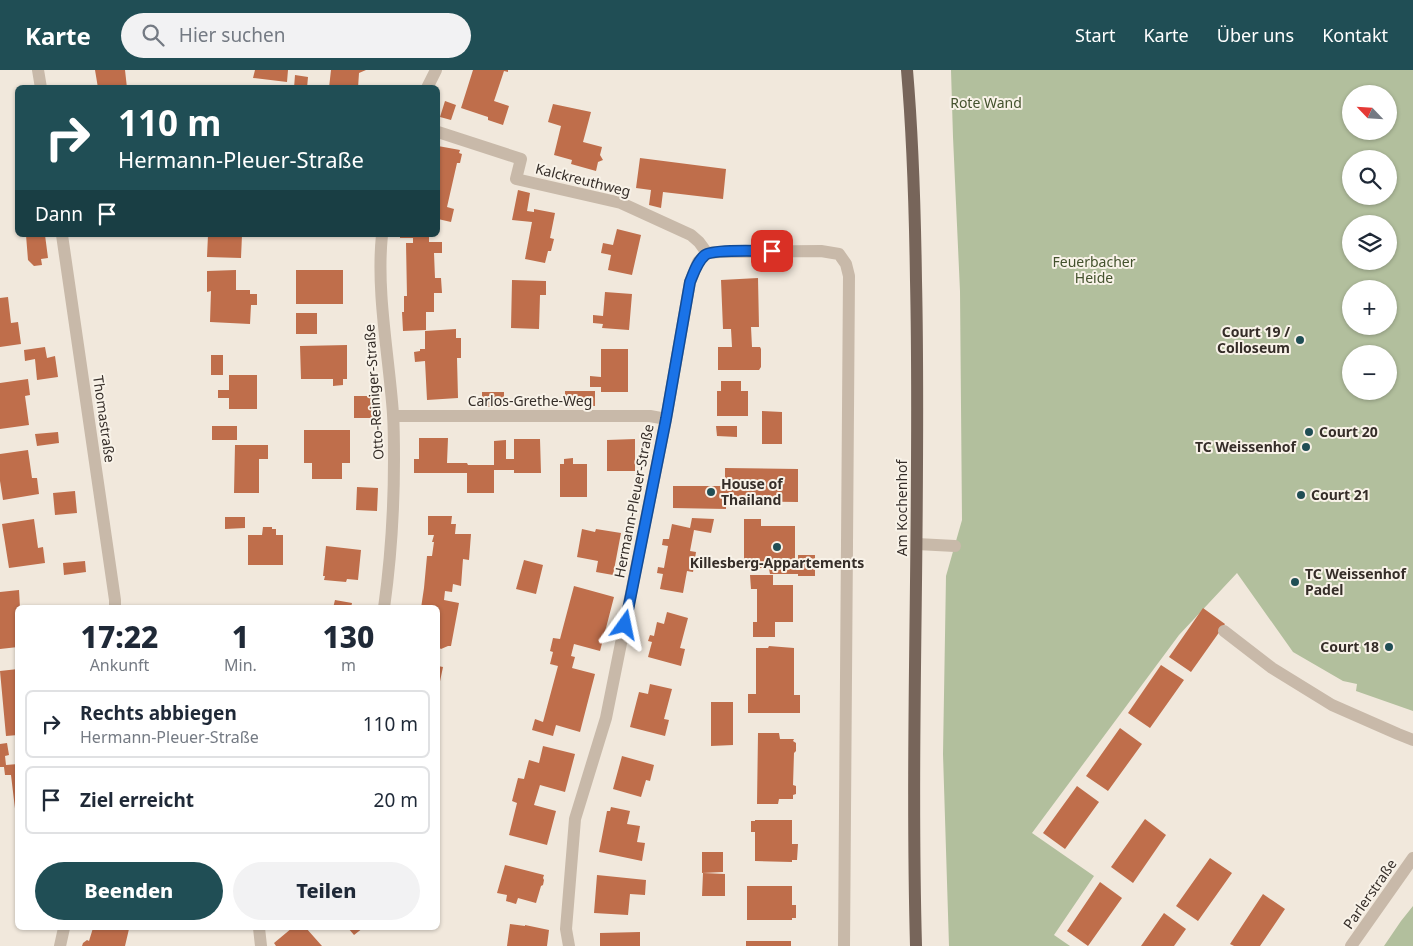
<!DOCTYPE html>
<html lang="de">
<meta charset="utf-8">
<style>
:root{--surface:#fff;--page:#f2f2f3;--text:#1f2937;--muted:#747a83;--line:#e0e1e3;--accent:#204e55}
body{margin:0;font-family:"Noto Sans",sans-serif;background:var(--page);color:var(--text);height:100vh;display:flex;flex-direction:column;font-size:19px;white-space:nowrap}
*{box-sizing:border-box;margin:0}
p{font-size:16px;color:var(--muted)}
.icon{flex:none;width:28px;height:28px;fill:none;stroke:currentColor;stroke-width:2;stroke-linecap:round;stroke-linejoin:round}
.map{position:relative;flex:1;overflow:hidden}
.drawer{position:absolute;left:15px;top:535px;width:425px;height:325px;display:flex;flex-direction:column;background:var(--surface);border-radius:8px;box-shadow:0 1px 4px #0004}
.drawer>*{flex:none}
.guide{position:absolute;left:15px;top:15px;width:425px;height:152px;border-radius:8px;box-shadow:0 1px 4px #0004;background:#204e55;color:#fff;overflow:hidden}
.needle{width:32px;rotate:295deg}
.buttons{position:absolute;left:1342px;top:15px;display:grid;gap:10px}
.buttons a{display:grid;place-items:center;width:55px;height:55px;border-radius:50%;background:var(--surface);box-shadow:0 1px 4px #0004;font-size:25px}
.pin{position:absolute;display:grid;place-items:center;width:42px;height:42px;color:#fff;margin:-21px;border-radius:10px;box-shadow:0 2px 8px #0006}
.me{position:absolute;width:55px;margin:-28px;rotate:12deg;stroke-linejoin:round;filter:drop-shadow(0 0 4px #0008)}
.turn{display:flex;align-items:center;gap:18px;height:105px;padding:0 20px;font-size:22px}
.turn .icon{width:65px;height:65px;stroke-width:2.5}
.turn b{display:block;font-size:35px;line-height:42px}
.then{display:flex;align-items:center;height:48px;padding:0 20px;background:#0003;gap:10px;font-size:19px}
.eta{display:flex;justify-content:space-evenly;align-items:center;height:85px;text-align:center}
.eta b{font-size:30px;font-weight:800;line-height:35px}
.primary-button{display:flex;gap:10px;margin-top:auto;padding:10px 20px}
.primary-button a{flex:1;height:58px;border-radius:30px;background:var(--accent);color:#fff;font-size:20px;font-weight:800;line-height:58px;text-align:center}
.primary-button a+a{background:var(--page);color:var(--text)}
ul{padding:0;list-style:none}
li{display:flex;align-items:center;gap:15px;height:68px;margin:0 10px 8px;padding:0 10px;border:2px solid var(--line);border-radius:8px}
li div{flex:1}
li b{display:block;font-size:19px}
li em{font-style:normal}
header{display:flex;align-items:center;gap:30px;box-sizing:border-box;height:70px;padding:0 25px;background:var(--accent);color:#fff}
header strong{font-size:24px}
nav{display:flex;gap:28px;margin-inline-start:auto;font-size:18px}
.search{width:350px;height:45px;background:var(--page);display:flex;align-items:center;gap:12px;box-sizing:border-box;padding:0 18px;border-radius:28px;color:var(--muted);font-size:19px}
.map>svg:first-child{display:block}
.green{fill:#b2bf9d;fill-rule:evenodd}
.building{fill:#bf6e4b}
.lines{fill:none;stroke-linecap:round;stroke-linejoin:round}
.minor{stroke:#c8b9a9;stroke-width:12}
.major{stroke:#77655a;stroke-width:12}
.route-casing{stroke:#114b97;stroke-width:12}
.route{stroke:#1a73e8;stroke-width:9}
.poi-dot{fill:#204e55;stroke:#f8f2e8;stroke-width:2}
.labels{text-anchor:middle;stroke-width:4;stroke-linejoin:round;paint-order:stroke}
.park-label{font-size:14px;fill:#43522d;stroke:#f8f2e8}
.street-label{font-size:14px;fill:#352d28;stroke:#f8f2e8}
.poi-label{font-size:14px;font-weight:bold;fill:#352d28;stroke:#f8f2e8;text-anchor:start}
</style>
<header>
<strong>Karte</strong>
<div class="search"><svg class="icon" aria-label="search" viewBox="0 0 24 24"><circle cx="10" cy="10" r="6"/><path d="M15 15l6 6"/></svg>Hier suchen</div>
<nav><a>Start</a><a>Karte</a><a>Über uns</a><a>Kontakt</a></nav>
</header>
<div class="map">
<svg width="1413" height="876" viewBox="0 0 1413 876">
<rect width="100%" height="100%" fill="#f1e8dc"/>
<path class="green" d="M951 0H1413V641L1356 621 1357 614 1343 611 1293 582 1237 503 1179 565 1032 763 1094 806 1054 865 1070 876H949L943 684 946 506 962 450 960 221 953 67ZM1351 24H1389V61H1351ZM1351 89H1389V126H1351ZM1351 154H1389V191H1351ZM1351 219H1389V256H1351ZM1351 284H1389V321H1351Z
M1413 836V876H1384L1401 851Z"/>
<path class="building" d="M95 0H125L127 18H98Z
M255 0H288L287 12 253 8Z
M331 0H366L359 3 358 18H329Z
M473 0H508V2L504 1 494 31 509 36 503 55 488 50V47L461 38Z
M295 5 308 7 307 18H294Z
M445 31 456 35 451 50 440 47Z
M553 34 591 42 583 72 602 77 600 85 603 90 598 92 596 101 571 94 572 90 554 85 561 56 548 52Z
M438 76 460 80 459 83 462 84 460 93H457L447 137 454 139 451 152 438 149Z
M640 88 726 99 723 129 663 122 661 138 649 135 651 120 636 118Z
M518 120 530 123 527 141 534 142V139L555 143 550 168 554 169 551 181H548L545 193 525 189 532 152 512 150Z
M617 159 641 165 632 205 608 200 611 185 601 183 603 173 613 175Z
M26 165H45L48 188 41 189 42 195 34 196 28 190Z
M208 165H242L241 188 207 187Z
M400 165H429V172H442V183H434L435 208H441L442 223H434V242H426V260L403 261 402 242H404V226H407L406 173H413V168H400Z
M236 200V220H250V224H257V235H251L250 254 210 252 211 221 207 222V201Z
M296 200H343V234H296Z
M758 208 759 257H751L752 277H760L761 279V297L759 300H718V277H732L731 259H723L721 210Z
M512 210 546 211V225H540L539 259 511 258Z
M605 222 632 224 629 260 602 258 603 254 593 253V245L603 246Z
M8 227 11 253 18 252 21 274 0 277V228Z
M296 243H317V264H296Z
M456 259V268H461V288H457L458 328 427 330 425 291 415 292 414 282 420 281V279H425V261Z
M347 275V309H343V315L333 316V309H301L300 276Z
M45 277 47 288 55 286 58 307 37 310 35 289 25 291 24 280Z
M601 279H628V322H601V317H590V306L601 307Z
M211 285H223V305H211Z
M229 305H257V339H229V328H218V320H229Z
M28 309 30 325 25 326 29 355 0 359V313Z
M721 311H741V321H748V346H717V321H721Z
M565 321H595V336H565Z
M482 322H504V337H482Z
M354 326H374V348H354Z
M762 341 782 342V374H762Z
M212 356H237V370H212Z
M716 356H737V367L717 366Z
M304 360H350V393H342V409H312V393H304Z
M58 362 59 373 37 376 35 364Z
M419 368H448L447 393H467L468 395H494V371L506 370V389H514V369H540L541 403H514V400H494V423H467V403H414V389H419Z
M635 369V401H607V370Z
M235 375H268V389H259V423H234Z
M28 380 32 408H37L39 424 3 430 0 411V384Z
M573 388V394H587V427H560V394H564V389Z
M725 398 798 399V432L726 431V439L673 438V416H725Z
M357 417 378 418 377 441 356 440Z
M75 421 77 443 55 445 53 423Z
M428 446H452L451 454H456L455 464H471L469 490 463 489 461 516 453 514 452 522 445 521 444 530 459 533 451 576H448L441 579 438 577V538H421L424 518 427 486H432L434 472H432L434 465H428Z
M225 447H245V458L225 459Z
M692 448 714 449 711 463 694 460 690 481 696 482 693 502 687 501 683 523 660 519 663 504 657 503 658 497 664 498 668 476 662 475 663 469H669L672 454 690 458Z
M34 449 38 478 43 477 45 493 9 498 2 454Z
M744 449H761V456H795V498H744Z
M263 457H272V459H276V465H283V495H248V465H262Z
M582 459 595 462 596 459 621 463 613 505 596 502 598 491 577 487Z
M326 476 361 480 358 510 347 509 346 512 324 510 325 506H323Z
M798 485H815V506H798V504H770L769 499H798Z
M524 490 543 495 536 524 516 519Z
M85 491 86 502 64 505 63 493Z
M750 505H773V515H793V552H775V567H753V552H757V519H751Z
M574 516 614 527 600 581 574 574 571 586 575 587 572 598 595 604 580 662 556 655 553 666 532 660 535 649 543 652 558 596 550 594 553 582 550 581 553 568 560 569Z
M19 520 20 538H18V577L0 579V522Z
M335 530 352 533 351 538H333Z
M1203 538 1225 554 1191 602 1169 587Z
M667 542 688 548 680 578 685 579 681 596 648 587 652 572 648 571 650 565 654 566 657 552 664 554Z
M769 576 794 578V625H800V643H748V624H756V578H768Z
M1161 595 1184 610 1150 658 1128 643Z
M438 596 443 597 438 621Z
M18 599V665L6 666 0 601Z
M650 614 672 619 664 649 669 650 665 666 630 657 639 622 648 624Z
M711 632H733V675L711 676Z
M1120 658 1142 674 1108 721 1086 706Z
M758 663H779L780 669H794L793 671 796 673V681L794 683 793 715 796 716V724L793 725V729H779L778 734H757Z
M7 673 9 685 5 686 6 695 18 694V747H16L11 705H5L4 697H0V674Z
M543 676 575 684 565 722 540 715 534 735 556 741 547 775 509 765 517 733 512 731 518 708 524 709 529 690 539 693Z
M622 686 654 695 650 711 646 710 641 727 613 719Z
M1077 716 1099 732 1065 779 1043 763Z
M611 737 630 741 627 754 640 756 637 772 645 773 642 791 599 782 607 741H610Z
M1145 749 1166 765 1133 813 1111 797Z
M755 750H792V774H798L797 790H792V792L755 791V762H751V751H755Z
M702 782H723V802L702 803Z
M1210 788 1232 803 1198 851 1176 836Z
M505 795 544 805 543 808 544 810 543 815 541 816 536 833 518 828 516 834 506 831 507 825 497 823Z
M703 803 725 804V826H702Z
M597 805 646 810 645 825 630 824 628 845 594 843Z
M1100 812 1122 828 1088 876 1067 861Z
M747 816H792V835H796V848H792V850H747Z
M1263 824 1285 839 1260 876H1234L1230 874Z
M1164 843 1186 859 1174 876H1141Z
M510 854 525 856V855L549 860 547 876H507Z
M93 858H122L129 859 125 876H82L83 873 87 870 89 871Z
M292 858H306L322 876H276L274 873Z
M348 858H363L354 865Z
M640 862V876H600V863Z
M746 871H791V876H746Z"/>
<g class="lines">
<path class="minor" d="M38 0 41 18
M427 18 436 0
M438 62 521 89 516 109 621 133 691 165 699 172 707 183
M62 165 115 530V538
M382 165C376 222 389 286 393 344 394 359 394 374 394 389 394 439 391 488 384 538
M393 346H650L666 349
M917 474 955 476
M1224 561 1272 598 1332 635 1398 664 1413 670
M259 858 261 876
M60 876 64 858
M569 876 566 859 575 749 606 648 666 349 690 212 698 192 707 183 720 182 821 181 839 184 846 194 849 206 844 876
M1351 876 1413 788"/>
<path class="major" d="M907 0C913 70 915 141 916 211 921 433 910 654 916 876"/>
</g>
<g class="lines">
<defs>
<path id="route" d="M625 555 666 349 690 212C694 202 697 192 705 185 713 179 760 181 772 181"/>
</defs>
<use href="#route" class="route-casing"/>
<use href="#route" class="route"/>
</g>
<g class="poi-dot">
<circle cx="1300" cy="270" r="5"/>
<circle cx="1309" cy="362" r="5"/>
<circle cx="1306" cy="377" r="5"/>
<circle cx="711" cy="422" r="5"/>
<circle cx="1301" cy="425" r="5"/>
<circle cx="777" cy="477" r="5"/>
<circle cx="1295" cy="512" r="5"/>
<circle cx="1389" cy="577" r="5"/>
</g>
<g class="labels">
<g class="park-label">
<text x="986" y="38">Rote Wand</text>
<text x="1094" y="197">Feuerbacher<tspan x="1094" dy="16">Heide</tspan></text>
</g>
<g class="street-label">
<text transform="translate(583 110) rotate(14)" y="5">Kalckreuthweg</text>
<text transform="translate(374 322) rotate(-94)" y="5">Otto-Reiniger-Straße</text>
<text x="530" y="336">Carlos-Grethe-Weg</text>
<text transform="translate(104 349) rotate(82)" y="5">Thomastraße</text>
<text transform="translate(634 431) rotate(-79)" y="5">Hermann-Pleuer-Straße</text>
<text transform="translate(902 438) rotate(-90)" y="5">Am Kochenhof</text>
<text transform="translate(1370 824) rotate(-55)" y="5">Parlerstraße</text>
</g>
<g class="poi-label">
<text x="1290" y="267" text-anchor="end">Court 19 /<tspan x="1290" dy="16">Colloseum</tspan></text>
<text x="1319" y="367">Court 20</text>
<text x="1296" y="382" text-anchor="end">TC Weissenhof</text>
<text x="721" y="419">House of<tspan x="721" dy="16">Thailand</tspan></text>
<text x="1311" y="430">Court 21</text>
<text x="777" y="498" text-anchor="middle">Killesberg-Appartements</text>
<text x="1305" y="509">TC Weissenhof<tspan x="1305" dy="16">Padel</tspan></text>
<text x="1379" y="582" text-anchor="end">Court 18</text>
</g>
</g>
</svg>
<div class="buttons">
<a><svg class="needle" viewBox="-14 -14 28 28"><path d="M0-13l5 13h-10z" fill="#e53935"/><path d="M0 13l5-13h-10z" fill="#747a83"/></svg></a>
<a><svg class="icon" aria-label="search" viewBox="0 0 24 24"><circle cx="10" cy="10" r="6"/><path d="M15 15l6 6"/></svg></a>
<a><svg class="icon" aria-label="layers" viewBox="0 0 24 24"><path d="M12 4l9 5-9 5-9-5zM3 14l9 5 9-5"/></svg></a>
<a>+</a>
<a>−</a>
</div>
<div class="pin" style="left:772px;top:181px;background:#d93025"><svg class="icon" aria-label="arrive" viewBox="0 0 24 24"><path d="M6 21V4h12l-3 4 3 4H6"/></svg></div>
<svg class="me" style="left:625px;top:555px" viewBox="-20 -20 40 40"><path d="M0-17L14 15 0 8-14 15z" fill="#1a73e8" stroke="#fff" stroke-width="4"/></svg>
<div class="guide">
<div class="turn"><svg class="icon" aria-label="right" viewBox="0 0 24 24"><path d="M7 20v-9h11M14 6l5 5-5 5"/></svg><div><b>110 m</b>Hermann-Pleuer-Straße</div></div>
<div class="then">Dann<svg class="icon" aria-label="arrive" viewBox="0 0 24 24"><path d="M6 21V4h12l-3 4 3 4H6"/></svg></div>
</div>
<section class="drawer">
<div class="eta">
<div><b>17:22</b><p>Ankunft</p></div>
<div><b>1</b><p>Min.</p></div>
<div><b>130</b><p>m</p></div>
</div>
<ul>
<li><svg class="icon" aria-label="right" viewBox="0 0 24 24"><path d="M7 20v-9h11M14 6l5 5-5 5"/></svg><div><b>Rechts abbiegen</b><p>Hermann-Pleuer-Straße</p></div><em>110 m</em></li>
<li><svg class="icon" aria-label="arrive" viewBox="0 0 24 24"><path d="M6 21V4h12l-3 4 3 4H6"/></svg><div><b>Ziel erreicht</b></div><em>20 m</em></li>
</ul>
<div class="primary-button"><a>Beenden</a><a>Teilen</a></div>
</section>
</div>
